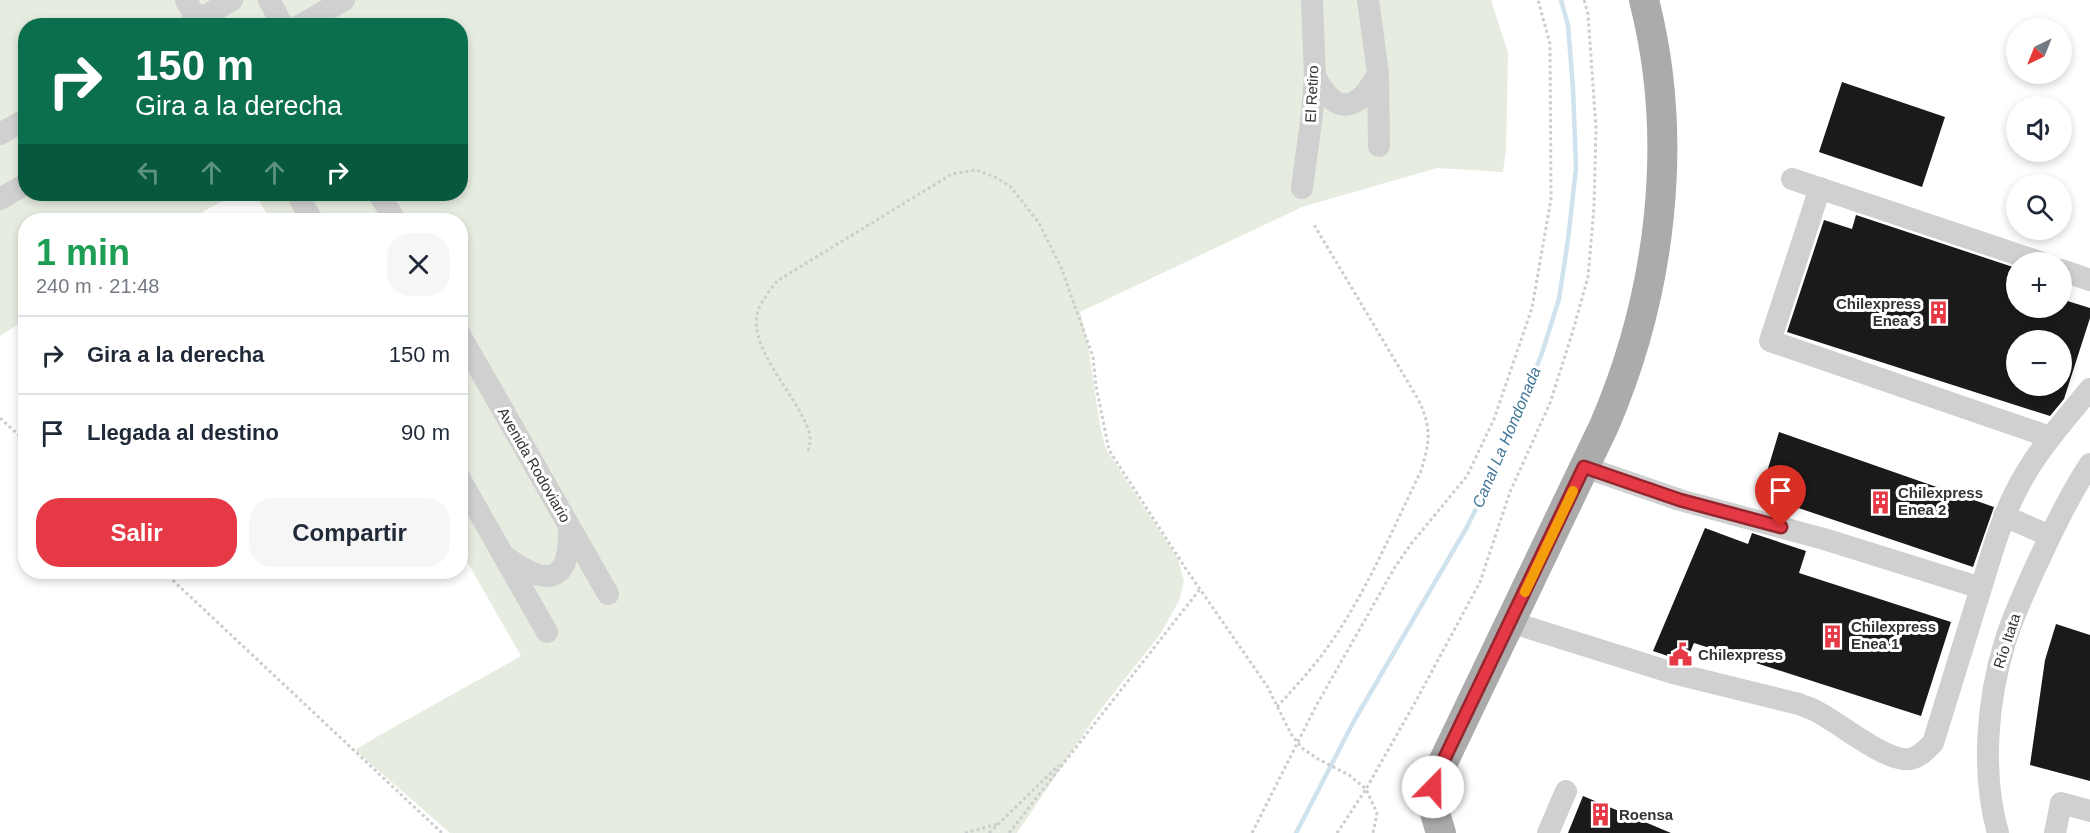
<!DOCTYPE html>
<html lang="es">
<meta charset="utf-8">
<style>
:root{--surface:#fff;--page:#f6f6f7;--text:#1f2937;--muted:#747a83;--line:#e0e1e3;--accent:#e63946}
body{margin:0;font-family:Helvetica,sans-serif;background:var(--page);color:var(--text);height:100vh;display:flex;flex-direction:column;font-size:22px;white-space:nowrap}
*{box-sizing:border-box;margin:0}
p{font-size:20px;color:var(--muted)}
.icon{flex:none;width:33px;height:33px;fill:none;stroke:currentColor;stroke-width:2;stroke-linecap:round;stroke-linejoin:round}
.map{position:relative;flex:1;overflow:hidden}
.details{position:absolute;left:18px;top:213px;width:450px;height:366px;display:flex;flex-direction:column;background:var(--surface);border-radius:24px;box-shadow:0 3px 9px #0003}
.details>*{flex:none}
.hud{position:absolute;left:18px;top:18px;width:450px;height:183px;border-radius:24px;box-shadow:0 3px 9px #0003;background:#0b6e4f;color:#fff;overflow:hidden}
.needle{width:39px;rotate:223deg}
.tools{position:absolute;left:2006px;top:18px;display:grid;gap:12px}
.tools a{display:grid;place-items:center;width:66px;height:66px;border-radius:50%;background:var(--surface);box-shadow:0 3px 9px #0003;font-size:30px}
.pin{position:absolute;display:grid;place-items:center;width:51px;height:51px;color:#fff;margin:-62px -26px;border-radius:50% 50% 50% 0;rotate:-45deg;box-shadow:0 0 6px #0007}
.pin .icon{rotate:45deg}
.me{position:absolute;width:66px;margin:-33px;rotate:22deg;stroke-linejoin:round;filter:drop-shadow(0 0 4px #0008)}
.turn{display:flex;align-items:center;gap:21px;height:126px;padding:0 18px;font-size:27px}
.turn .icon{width:78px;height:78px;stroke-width:2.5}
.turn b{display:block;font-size:42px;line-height:51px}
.lanes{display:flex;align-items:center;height:57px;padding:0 18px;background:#0003;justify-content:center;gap:30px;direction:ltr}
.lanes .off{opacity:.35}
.round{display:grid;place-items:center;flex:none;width:63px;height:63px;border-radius:24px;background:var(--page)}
.head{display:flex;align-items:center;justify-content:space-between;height:102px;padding:0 18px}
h1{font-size:36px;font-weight:800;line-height:45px;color:#1e9e55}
.primary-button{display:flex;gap:12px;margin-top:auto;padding:12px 18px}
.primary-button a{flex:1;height:69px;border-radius:24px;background:var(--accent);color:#fff;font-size:24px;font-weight:800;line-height:69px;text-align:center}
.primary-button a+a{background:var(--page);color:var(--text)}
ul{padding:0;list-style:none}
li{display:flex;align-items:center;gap:18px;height:78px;padding:0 18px;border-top:2px solid var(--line)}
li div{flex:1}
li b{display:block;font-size:22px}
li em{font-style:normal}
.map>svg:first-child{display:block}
.green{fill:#e6ecdf}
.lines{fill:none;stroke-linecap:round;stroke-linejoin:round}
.stream{stroke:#cfe2ee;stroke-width:4.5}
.building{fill:#1a1a1a;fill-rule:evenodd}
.path{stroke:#cdcdcd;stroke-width:3;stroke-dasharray:3 3;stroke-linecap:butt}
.minor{stroke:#d0d0d0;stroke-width:22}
.major{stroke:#ababab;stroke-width:30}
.route-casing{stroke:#96252e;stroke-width:15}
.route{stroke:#e63946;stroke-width:10}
.slow{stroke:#f59e0b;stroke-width:10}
.labels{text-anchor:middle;stroke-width:6;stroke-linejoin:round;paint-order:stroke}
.street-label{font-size:15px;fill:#333;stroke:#fff}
.poi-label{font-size:15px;font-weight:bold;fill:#333;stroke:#fff;text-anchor:start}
.water-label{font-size:16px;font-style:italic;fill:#3f7597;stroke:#fff}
</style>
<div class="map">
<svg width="2090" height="833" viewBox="0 0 2090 833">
<rect width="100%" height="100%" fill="#fff"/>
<path class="green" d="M0 0H1491L1508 53 1506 150 1503 172 1437 168 1302 207 1080 312 1088 344 1100 426 1106 449 1178 559 1184 581 1179 601 1159 636 1098 713 1017 833H450L355 750 378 736 521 656 461 551 460 220H271L255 194H460V26H26V194H234L189 220H26L25 320 0 336Z"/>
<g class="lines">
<path class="stream" d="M1296 833 1354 721 1467 527 1501 458 1542 353 1559 299 1568 240 1576 168 1573 88 1568 25 1561 0"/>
</g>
<path class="building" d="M1842 82 1945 117 1922 187 1819 152Z
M1856 215 2016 268V308H2061V299L2090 308V318L2064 399 2050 416 1787 332 1824 220 1852 229ZM2016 340H2061V386H2016Z
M1779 432 1994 507 1973 567 1760 495Z
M1705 528 1748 544 1752 533 1806 551 1799 573 1951 622 1921 716 1694 643 1686 662 1653 651Z
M2056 624 2090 635V781L2030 765 2045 660Z
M1583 796 1671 833H1568Z"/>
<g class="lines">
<path class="path" d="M0 418 26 442
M808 451C809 446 811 441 810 437 804 400 743 348 759 308 763 299 771 289 777 281L952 174 976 170 995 177 1011 187 1039 223 1061 267 1093 357 1096 386 1109 450 1186 569 1267 686 1291 734 1302 748 1318 759 1349 775 1366 789 1377 813 1373 833
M164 572 442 833
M1277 707C1298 684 1319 661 1336 635 1370 584 1394 526 1421 471 1430 441 1432 428 1418 399L1313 223
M965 833 998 824
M989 833 1059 765
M1009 833 1200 589
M1252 833 1316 706 1395 567 1411 544 1467 476 1494 419 1532 308 1551 199 1550 44 1538 0
M1337 833 1366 789 1417 699 1480 582 1510 492 1550 403 1572 334 1588 277 1594 207 1596 128 1588 14 1584 0"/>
<path class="minor" d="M186 0 201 26
M269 0 283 26
M1368 0 1378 73 1379 146
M188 26 232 0
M299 26 344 0
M1315 76C1336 118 1359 111 1378 73
M0 134 26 119
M1792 179 2040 262
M1302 188 1312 114 1315 76 1312 0
M1820 188 1770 341 2050 437
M297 194 312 220
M379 194 395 220
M0 199 26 184
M2061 270 2090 280
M460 335 608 594
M460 479 547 632
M2004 516 2050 536
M507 558C550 589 571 581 569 526
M1981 588C1991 556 2000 523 2015 493 2034 454 2063 422 2090 389
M1510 622 1673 673 1799 704C1805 707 1811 708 1816 711 1838 722 1887 763 1910 759 1920 757 1927 749 1933 743L1981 588 1824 539 1680 500 1584 467
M1548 833 1566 791
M1998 833C1981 773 1987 701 2005 642 2015 610 2030 579 2044 549 2058 520 2072 491 2090 464
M2055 833 2061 803 2090 811"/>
<path class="major" d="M1441 833 1432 803 1435 779 1604 426C1661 294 1680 140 1644 0"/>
</g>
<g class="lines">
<defs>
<path id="route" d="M1433 787 1438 772 1584 467 1680 500 1781 527"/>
</defs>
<use href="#route" class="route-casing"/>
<use href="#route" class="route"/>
<path class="slow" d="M1525 592 1573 491"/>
</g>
<defs>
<symbol id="building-bare" viewBox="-9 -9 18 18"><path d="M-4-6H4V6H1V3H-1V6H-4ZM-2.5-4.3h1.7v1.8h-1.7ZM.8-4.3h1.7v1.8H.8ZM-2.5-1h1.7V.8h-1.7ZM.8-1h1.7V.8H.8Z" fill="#e63946" stroke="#fff" stroke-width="2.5" paint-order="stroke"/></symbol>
<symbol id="civic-bare" viewBox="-9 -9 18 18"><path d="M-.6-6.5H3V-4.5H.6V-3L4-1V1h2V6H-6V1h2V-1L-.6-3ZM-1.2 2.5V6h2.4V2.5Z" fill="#e63946" stroke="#fff" stroke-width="2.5" paint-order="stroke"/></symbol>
</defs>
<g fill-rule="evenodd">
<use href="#building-bare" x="1922" y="296" width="33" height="33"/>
<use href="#building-bare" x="1864" y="486" width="33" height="33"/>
<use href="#building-bare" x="1816" y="620" width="33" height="33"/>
<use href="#civic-bare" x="1664" y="638" width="33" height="33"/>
<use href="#building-bare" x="1584" y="798" width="33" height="33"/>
</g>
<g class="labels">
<g class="street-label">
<text transform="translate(1312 94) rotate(-87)" y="5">El Retiro</text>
<text transform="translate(534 465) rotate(60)" y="5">Avenida Rodoviario</text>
<text transform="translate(2007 641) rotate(-72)" y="5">Río Itata</text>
</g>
<g class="poi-label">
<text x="1921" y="309" text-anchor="end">Chilexpress<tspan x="1921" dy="17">Enea 3</tspan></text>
<text x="1898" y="498">Chilexpress<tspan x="1898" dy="17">Enea 2</tspan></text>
<text x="1851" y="632">Chilexpress<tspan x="1851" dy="17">Enea 1</tspan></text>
<text x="1698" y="660">Chilexpress</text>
<text x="1619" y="820">Roensa</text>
</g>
<g class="water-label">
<text transform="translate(1506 437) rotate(-67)" y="6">Canal La Hondonada</text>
</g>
</g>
</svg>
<div class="tools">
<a><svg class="needle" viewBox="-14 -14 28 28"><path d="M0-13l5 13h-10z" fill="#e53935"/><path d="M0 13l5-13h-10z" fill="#747a83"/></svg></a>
<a><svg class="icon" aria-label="sound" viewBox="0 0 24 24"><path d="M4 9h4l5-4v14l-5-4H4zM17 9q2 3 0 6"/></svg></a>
<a><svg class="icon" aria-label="search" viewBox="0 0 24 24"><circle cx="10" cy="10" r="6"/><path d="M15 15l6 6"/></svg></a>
<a>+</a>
<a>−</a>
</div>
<div class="pin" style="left:1781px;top:527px;background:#d93025"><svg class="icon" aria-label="arrive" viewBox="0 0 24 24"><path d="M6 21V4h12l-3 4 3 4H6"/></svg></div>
<svg class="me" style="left:1433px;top:787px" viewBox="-20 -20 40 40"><circle r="19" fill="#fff"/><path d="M0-13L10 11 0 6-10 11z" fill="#e63946"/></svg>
<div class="hud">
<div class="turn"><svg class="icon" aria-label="right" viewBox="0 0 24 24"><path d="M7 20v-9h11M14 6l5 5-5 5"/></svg><div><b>150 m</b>Gira a la derecha</div></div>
<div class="lanes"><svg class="icon off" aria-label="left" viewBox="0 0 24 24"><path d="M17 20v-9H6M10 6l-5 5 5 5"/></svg><svg class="icon off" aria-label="ahead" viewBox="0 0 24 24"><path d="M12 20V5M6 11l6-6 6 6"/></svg><svg class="icon off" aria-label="ahead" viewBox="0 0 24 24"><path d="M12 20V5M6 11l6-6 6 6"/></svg><svg class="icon" aria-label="right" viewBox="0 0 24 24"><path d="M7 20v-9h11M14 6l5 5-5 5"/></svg></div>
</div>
<section class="details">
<div class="head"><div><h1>1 min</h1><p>240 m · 21:48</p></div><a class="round"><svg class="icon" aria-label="close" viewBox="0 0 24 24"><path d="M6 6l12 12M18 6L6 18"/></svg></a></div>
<ul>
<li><svg class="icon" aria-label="right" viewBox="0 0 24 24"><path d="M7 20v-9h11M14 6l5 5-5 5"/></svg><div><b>Gira a la derecha</b></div><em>150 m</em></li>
<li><svg class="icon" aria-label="arrive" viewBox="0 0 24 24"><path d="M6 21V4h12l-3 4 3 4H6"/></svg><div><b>Llegada al destino</b></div><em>90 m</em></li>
</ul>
<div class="primary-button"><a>Salir</a><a>Compartir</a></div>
</section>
</div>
